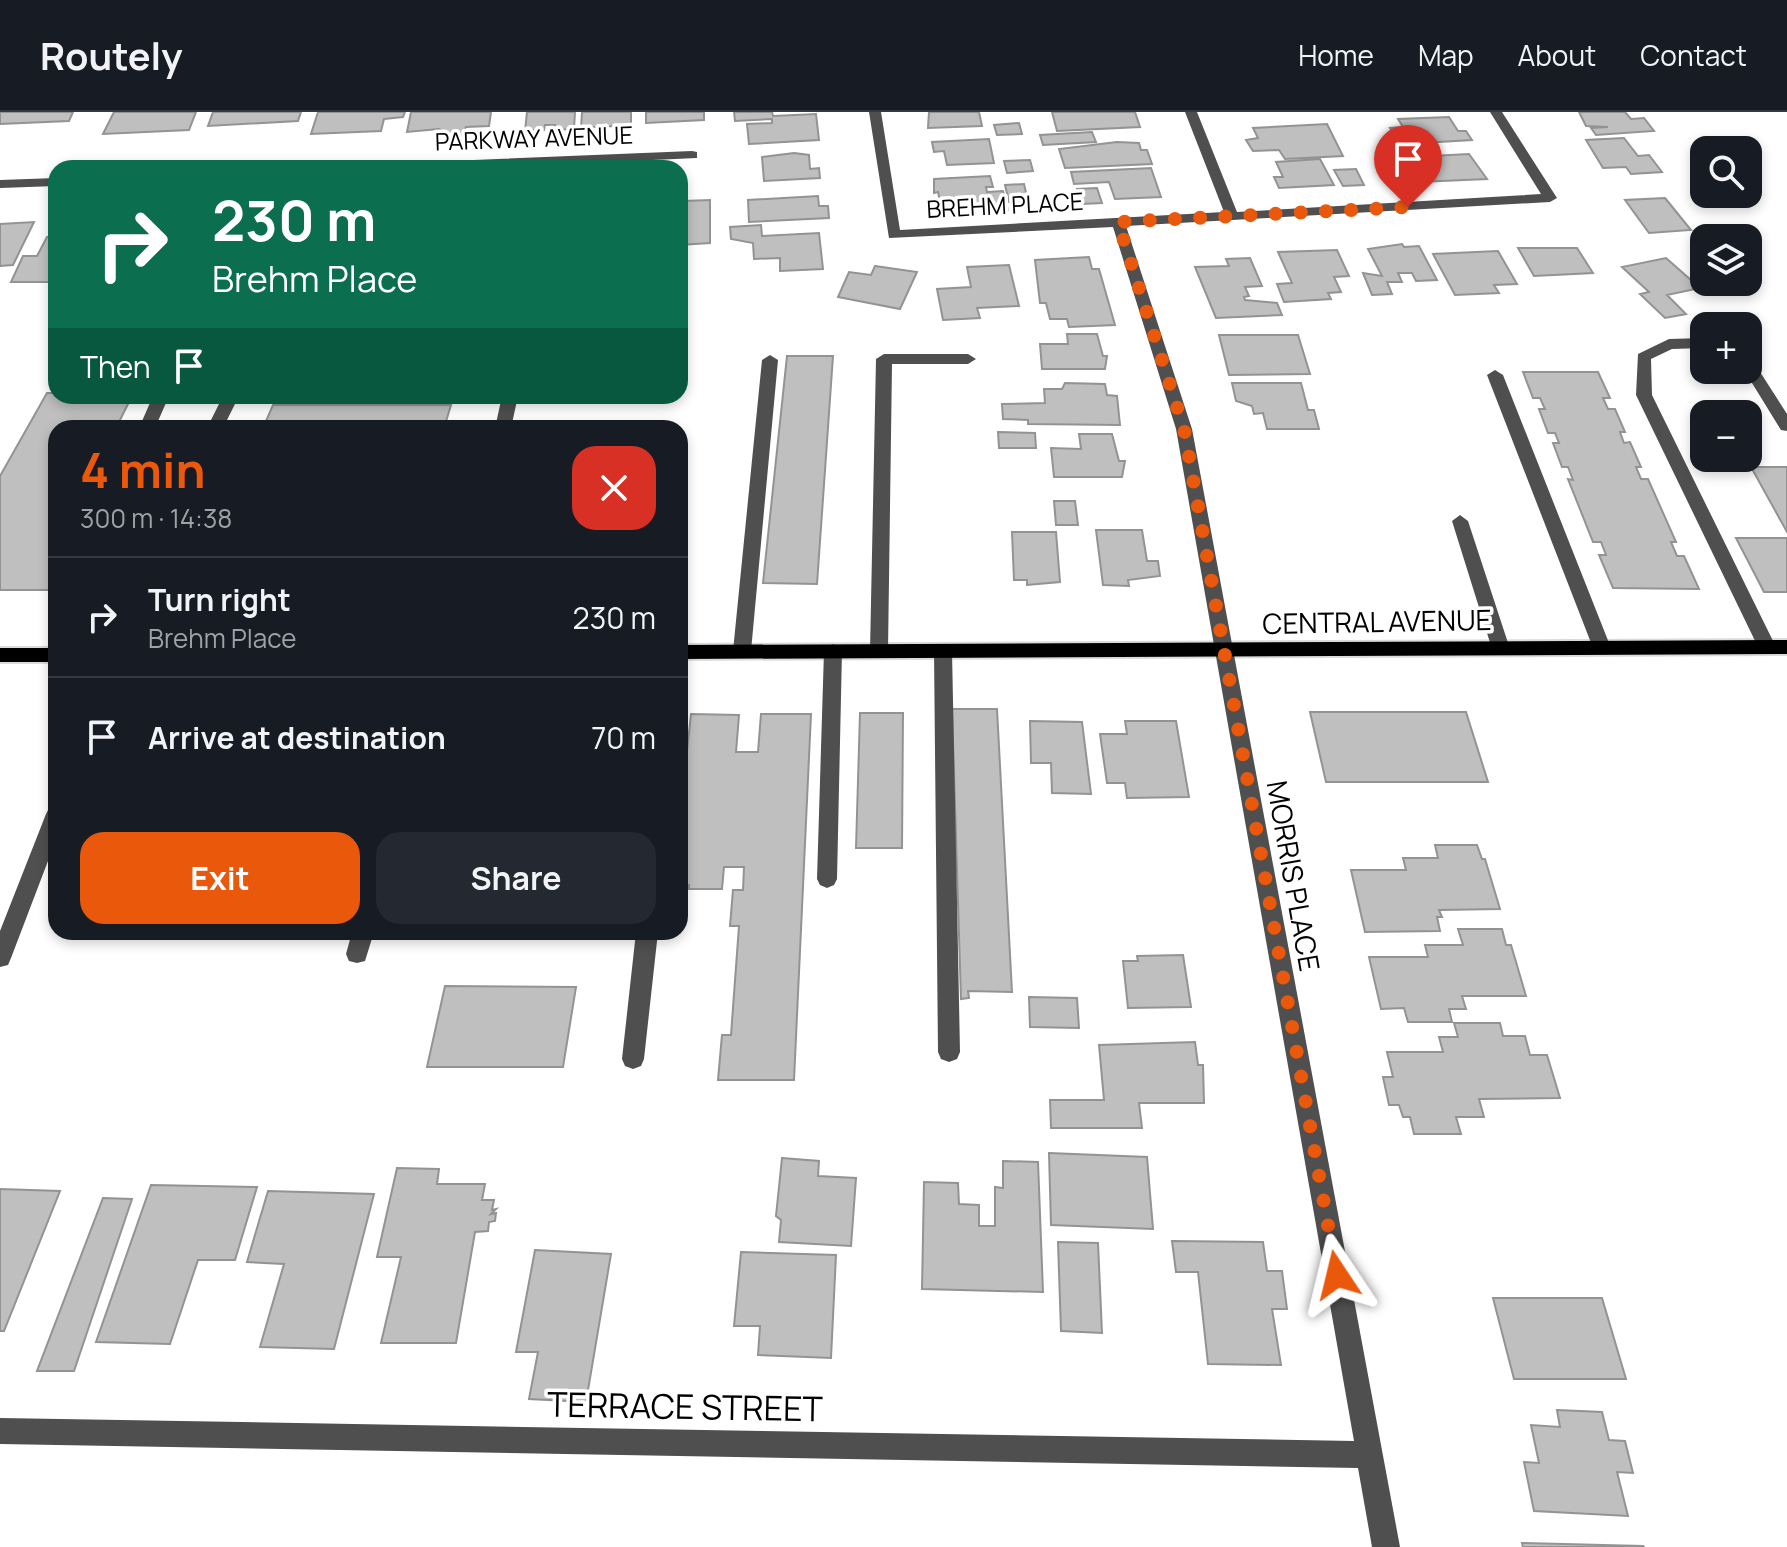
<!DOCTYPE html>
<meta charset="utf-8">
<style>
:root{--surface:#171b24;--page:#242831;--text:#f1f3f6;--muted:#9ea1a6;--line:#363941;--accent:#ea580c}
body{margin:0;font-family:Manrope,sans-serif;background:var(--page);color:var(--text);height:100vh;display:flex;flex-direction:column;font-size:30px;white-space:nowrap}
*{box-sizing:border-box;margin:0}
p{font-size:26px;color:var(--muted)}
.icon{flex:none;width:44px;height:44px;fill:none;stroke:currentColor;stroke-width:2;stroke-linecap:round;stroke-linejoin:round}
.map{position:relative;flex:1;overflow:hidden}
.side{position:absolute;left:48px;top:308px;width:640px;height:520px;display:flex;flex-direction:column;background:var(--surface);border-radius:24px;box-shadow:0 4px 12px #0003}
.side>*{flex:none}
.banner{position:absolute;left:48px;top:48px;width:640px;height:244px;border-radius:24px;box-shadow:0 4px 12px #0003;background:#0b6e4f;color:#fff;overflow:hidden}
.tools{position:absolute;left:1690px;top:24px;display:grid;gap:16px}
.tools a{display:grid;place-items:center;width:72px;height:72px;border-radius:16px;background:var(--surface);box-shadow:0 4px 12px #0003;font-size:40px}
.pin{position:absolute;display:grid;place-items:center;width:68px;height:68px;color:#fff;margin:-82px -34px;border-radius:50% 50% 50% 0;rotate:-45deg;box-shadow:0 0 8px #0007}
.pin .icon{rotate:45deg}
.me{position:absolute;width:88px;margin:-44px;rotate:350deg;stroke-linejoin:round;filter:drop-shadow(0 0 6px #0008)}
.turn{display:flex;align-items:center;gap:28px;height:168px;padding:0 32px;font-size:36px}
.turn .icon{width:104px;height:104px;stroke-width:2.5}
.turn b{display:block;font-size:56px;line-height:68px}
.then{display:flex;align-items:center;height:76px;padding:0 32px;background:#0003;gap:16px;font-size:30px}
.round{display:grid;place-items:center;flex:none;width:84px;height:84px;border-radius:24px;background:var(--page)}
.head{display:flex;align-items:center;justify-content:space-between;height:136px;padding:0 32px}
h1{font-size:48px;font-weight:700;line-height:60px;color:var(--accent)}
.action{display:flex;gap:16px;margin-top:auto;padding:16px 32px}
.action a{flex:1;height:92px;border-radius:24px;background:var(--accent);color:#fff;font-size:32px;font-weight:700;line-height:92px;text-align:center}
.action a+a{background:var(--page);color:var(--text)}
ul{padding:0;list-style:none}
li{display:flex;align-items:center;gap:24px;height:120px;padding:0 32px;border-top:2px solid var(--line)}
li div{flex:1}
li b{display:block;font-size:30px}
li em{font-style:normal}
header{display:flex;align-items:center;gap:48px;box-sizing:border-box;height:112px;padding:0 40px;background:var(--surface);border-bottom:2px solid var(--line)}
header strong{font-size:38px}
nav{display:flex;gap:44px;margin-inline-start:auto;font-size:28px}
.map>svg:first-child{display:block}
.building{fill:#bfbfbf;stroke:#939393;stroke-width:2}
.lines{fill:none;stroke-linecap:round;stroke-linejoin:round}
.major-casing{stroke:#dbdbdb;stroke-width:4}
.minor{fill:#4f4f4f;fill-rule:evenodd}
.major{fill:#000;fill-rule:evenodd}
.route{stroke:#ea580c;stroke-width:14;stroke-dasharray:0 25.2}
.labels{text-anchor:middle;stroke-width:7;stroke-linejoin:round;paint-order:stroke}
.far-street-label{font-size:24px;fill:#000;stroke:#fff}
.street-label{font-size:28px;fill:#000;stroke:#fff}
.near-street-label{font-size:34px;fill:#000;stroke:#fff}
</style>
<header>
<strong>Routely</strong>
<nav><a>Home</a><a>Map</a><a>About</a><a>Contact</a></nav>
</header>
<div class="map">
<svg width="1787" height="1435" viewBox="0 0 1787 1435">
<rect width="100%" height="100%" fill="#fff"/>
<path class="building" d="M0 0H73L69 9 0 12Z
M114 0H196L189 18 103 22Z
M213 0H301L298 9 208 14Z
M318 0H405L403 5 384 7 381 19 311 22Z
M411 0H491L489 14 466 15 461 25H447L448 22 439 17 407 20Z
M527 0H575L574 17 554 18 555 13H545L544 18 525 19Z
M582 0H631V13L581 16Z
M646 0H704V8L646 11Z
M734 0H772L773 4 816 2 819 28 749 32 747 12 772 11V7L735 9Z
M929 0H979L982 14 928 16Z
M1052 0H1135L1140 15 1057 19Z
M1579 0H1625L1631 7 1644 6 1654 19 1596 23 1591 16 1608 15 1586 14Z
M1449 5 1458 19H1466L1472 28 1421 31 1396 27 1390 16 1403 15 1398 7Z
M1019 11 1022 22 997 23 994 13Z
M1327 12 1343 44 1285 47 1279 38 1253 39 1246 28 1258 26 1253 16Z
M1092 20 1096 30 1043 33 1040 23Z
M1624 26 1638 44 1649 43 1662 60 1631 62 1626 55 1603 56 1586 28Z
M989 27 994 51 947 53 944 39 934 40 932 30Z
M1117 30 1139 31 1141 38H1147L1152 52 1065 56 1059 37Z
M794 41 809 43 810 57 819 56 820 66 764 69 762 45Z
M1418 42 1422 48H1434L1432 44 1469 42 1487 67 1418 70 1403 43Z
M1320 47 1334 73 1279 76 1274 65H1283L1276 50Z
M1030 48 1033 59 1007 61 1004 49Z
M1151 56 1161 85 1115 87 1109 70 1074 72 1071 60Z
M1356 57 1364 73 1343 74 1334 58Z
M990 64 993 75H986L987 80 1003 79 1008 98 981 100 979 93 941 94 938 80 934 81V67Z
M1024 72 1028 89 1009 90 1005 73Z
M1097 76 1102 91 1082 92 1077 77Z
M818 84 819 94H828L829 106 749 110 748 88Z
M1665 86 1691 118 1649 121 1625 88Z
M710 88V131L680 133V95L683 89Z
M34 110 13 153 0 154V112Z
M761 113 762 124 819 121 823 157 780 159V146L754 147 753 131 731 127 730 115Z
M56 124V170H11L23 144H37L47 125Z
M1402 132 1404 135 1419 134 1437 168 1416 169 1412 161H1398L1402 170H1387L1392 182 1372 183 1363 161 1382 164 1368 137Z
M1518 136H1577L1593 161 1534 164Z
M1337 138 1349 164 1334 165 1341 180 1328 181 1331 187 1284 190 1277 172 1292 171 1278 140Z
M1498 139 1517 172 1494 173 1499 181 1455 183 1433 142Z
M1089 145 1092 157H1099L1115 213 1069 215 1067 207H1050L1046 191H1040L1035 148Z
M1250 146 1262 174 1245 175 1249 184 1244 185 1245 188 1277 191 1282 203 1216 206 1195 155 1229 154 1226 147Z
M1666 146 1700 176 1667 183 1686 202 1665 206 1640 182 1649 180 1622 155Z
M1009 153 1019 194 977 196 980 206 943 208 937 177 971 175 967 155Z
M875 154 917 160 900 197 838 185 849 160 871 163Z
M1067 222H1097L1103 244H1107L1105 257H1042L1040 232H1068Z
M1219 223H1298L1310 262 1229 263Z
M787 244H833L817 472 763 471Z
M1523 260H1598L1610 286H1603L1608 297H1615L1625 320H1620L1624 331 1630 330 1641 355H1636L1641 367H1648L1676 430H1671L1677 444H1684L1699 477 1613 476 1599 443H1606L1601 430H1593L1568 367 1573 368 1568 355H1562L1553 331H1559L1555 321H1548L1539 297H1545L1540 286H1533Z
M1065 271 1105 272 1107 283 1117 284 1120 313 1028 312V308L1003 307 1002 292 1045 291 1044 277H1062Z
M1232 271H1301L1308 298H1314L1319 317H1267L1263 301 1254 302 1252 294 1236 289Z
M47 281H56V284H132L116 316H56V478H0V364Z
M273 293H451L444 316H263Z
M998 320 1035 321 1036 336H999Z
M1079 322H1112L1119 349H1125L1122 365H1054L1051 336 1081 337Z
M1751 355H1787V420Z
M1054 389H1075L1078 413H1056Z
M1096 418H1142L1147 449H1158L1160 464 1128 468 1129 474 1103 473Z
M1012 420H1056L1060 470 1027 473V468H1014Z
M1736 426H1787V480H1764Z
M952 597H997L1012 880 968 879 969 886 961 887Z
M1310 600H1466L1488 670H1326Z
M860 601H903L902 736H856Z
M691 602 739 603 736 640H758L761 602H811L794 968H718L722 923H731L739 814H730L733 778H743L744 755H724L722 777H689V773H680V705Z
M1030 609 1082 610 1091 682 1052 681 1051 651H1031Z
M1125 609H1176L1189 685 1127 686 1125 671H1107L1100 622H1127Z
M1435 733H1477L1482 747H1485L1500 797 1439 798 1442 805H1437L1440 819 1365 820 1351 758H1406L1403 746H1438Z
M1458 817H1502L1506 833H1511L1526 884H1462L1466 897H1449L1452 910H1408L1404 896 1381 897 1369 845H1428L1425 833H1463Z
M1183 843 1191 895 1128 896 1123 849H1138L1137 844Z
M445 874 576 875 563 955H427Z
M1029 885 1077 886 1079 916 1030 915Z
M1454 911H1500L1503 924H1525L1530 943H1547L1560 986 1479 987 1484 1005H1456L1461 1022H1414L1410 1005H1403L1399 993H1389L1383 965H1393L1387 940H1443L1439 925H1458Z
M1195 930 1198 953H1203L1204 991H1139L1142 1016H1051L1050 988H1104L1099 933Z
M1049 1041 1147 1045 1153 1117 1051 1113Z
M782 1046 819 1049 818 1064 856 1066 851 1134 779 1130 781 1108 776 1104Z
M1003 1049 1038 1050 1043 1180 922 1177 924 1070 958 1071 959 1092 979 1093V1114H995V1075L1003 1076Z
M397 1056 439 1057 437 1072H485L482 1088H494L492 1098 496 1097 491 1102 496 1101 495 1109 489 1110 488 1119 475 1120 456 1231H381L401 1145H377Z
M151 1073 257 1075 235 1148H198L170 1232 96 1230Z
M0 1077 60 1079 4 1219H0Z
M268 1079 374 1082 334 1237 260 1235 284 1152 247 1150Z
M103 1086 132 1087 74 1259H37Z
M1172 1129 1263 1130 1267 1159H1282L1287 1197H1272L1281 1253 1208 1252 1198 1160H1176Z
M1058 1130 1098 1131 1102 1221 1061 1219Z
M535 1138 611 1142 586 1290 529 1287 538 1240H516Z
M741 1140 836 1143 831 1246 758 1243 760 1214H734Z
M1493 1186H1602L1626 1267H1514Z
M1557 1298 1602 1300 1609 1328 1625 1329 1633 1361 1617 1360 1628 1404 1534 1399 1524 1350 1539 1351 1531 1313 1560 1315Z
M1522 1431 1643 1434 1644 1435H1523Z"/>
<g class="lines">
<defs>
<path id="major" d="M1787 528V542L680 547V533Z
M0 536H56V550H0Z"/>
</defs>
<use href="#major" class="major-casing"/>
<path class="minor" d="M869 0H881L900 118 1224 100 1185 0H1197L1237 100 1541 82 1490 0H1502L1557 86 1550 90 1126 114 1192 317 1400 1435H1372L1358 1356 0 1332V1306L1354 1329 1176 317 1113 115 889 126Z
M692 39 697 40V46L473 56H371L378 52Z
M56 66V74L0 76V68Z
M1704 226V236L1672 237 1651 247 1652 283 1776 535 1767 542 1758 535 1636 283 1638 242 1669 227Z
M884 242H968L976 247 968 252H892L888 539 879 546 870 539 876 247Z
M770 243 778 248 751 539 742 546 733 539 762 248Z
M1748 247 1753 249 1787 302V319L1781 318 1744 258H1748Z
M1495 258 1503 263 1611 536 1608 541H1596L1593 536 1487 263Z
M153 284H169L155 316H139Z
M223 284H239L223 316H207Z
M502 284H518L511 316H495Z
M1460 403 1468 409 1510 537 1507 542H1495L1492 537 1452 409Z
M833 532 842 539 837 767 834 773 827 776 820 773 817 767 824 539Z
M943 532 952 539 960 940 957 947 949 950 941 947 938 940 934 539Z
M56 694V728L11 846 8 853 0 855V819L46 702 49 696Z
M352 820H374L365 849 357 851 349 849 346 842Z
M636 820H658L644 947 641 954 633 957 625 954 622 947Z"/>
<use href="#major" class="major"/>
</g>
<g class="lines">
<path class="route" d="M1337 1163 1184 317 1118 110 1408 95"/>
</g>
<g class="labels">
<g class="far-street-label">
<text transform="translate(534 27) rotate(-2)" y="8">PARKWAY AVENUE</text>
<text transform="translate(1005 94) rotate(-3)" y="8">BREHM PLACE</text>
</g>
<g class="street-label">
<text transform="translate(1377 510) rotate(-1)" y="10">CENTRAL AVENUE</text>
<text transform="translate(1293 764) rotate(80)" y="10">MORRIS PLACE</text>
</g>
<g class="near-street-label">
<text transform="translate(685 1295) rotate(1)" y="12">TERRACE STREET</text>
</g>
</g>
</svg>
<div class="tools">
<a><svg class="icon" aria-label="search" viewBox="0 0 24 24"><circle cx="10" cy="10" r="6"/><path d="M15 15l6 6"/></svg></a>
<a><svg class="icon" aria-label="layers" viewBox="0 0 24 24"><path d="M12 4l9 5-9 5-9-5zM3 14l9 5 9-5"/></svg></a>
<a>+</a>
<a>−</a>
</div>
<div class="pin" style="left:1408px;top:95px;background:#d93025"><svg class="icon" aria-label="arrive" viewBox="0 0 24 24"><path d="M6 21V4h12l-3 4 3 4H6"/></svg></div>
<svg class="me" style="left:1337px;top:1163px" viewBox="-20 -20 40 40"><path d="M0-17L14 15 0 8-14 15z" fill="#ea580c" stroke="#fff" stroke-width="4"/></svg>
<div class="banner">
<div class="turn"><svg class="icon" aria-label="right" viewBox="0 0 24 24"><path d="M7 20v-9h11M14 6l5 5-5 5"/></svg><div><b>230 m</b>Brehm Place</div></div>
<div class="then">Then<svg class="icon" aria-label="arrive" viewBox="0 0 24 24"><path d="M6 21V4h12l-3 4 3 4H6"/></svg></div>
</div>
<section class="side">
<div class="head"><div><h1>4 min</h1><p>300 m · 14:38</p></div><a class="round" style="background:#d93025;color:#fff"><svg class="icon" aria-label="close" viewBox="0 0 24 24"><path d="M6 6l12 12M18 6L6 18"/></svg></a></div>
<ul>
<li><svg class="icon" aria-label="right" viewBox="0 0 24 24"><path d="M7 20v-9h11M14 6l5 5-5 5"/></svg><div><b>Turn right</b><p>Brehm Place</p></div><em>230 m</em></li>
<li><svg class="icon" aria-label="arrive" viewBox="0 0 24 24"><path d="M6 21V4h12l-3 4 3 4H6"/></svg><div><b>Arrive at destination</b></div><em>70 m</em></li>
</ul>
<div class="action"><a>Exit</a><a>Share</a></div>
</section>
</div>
